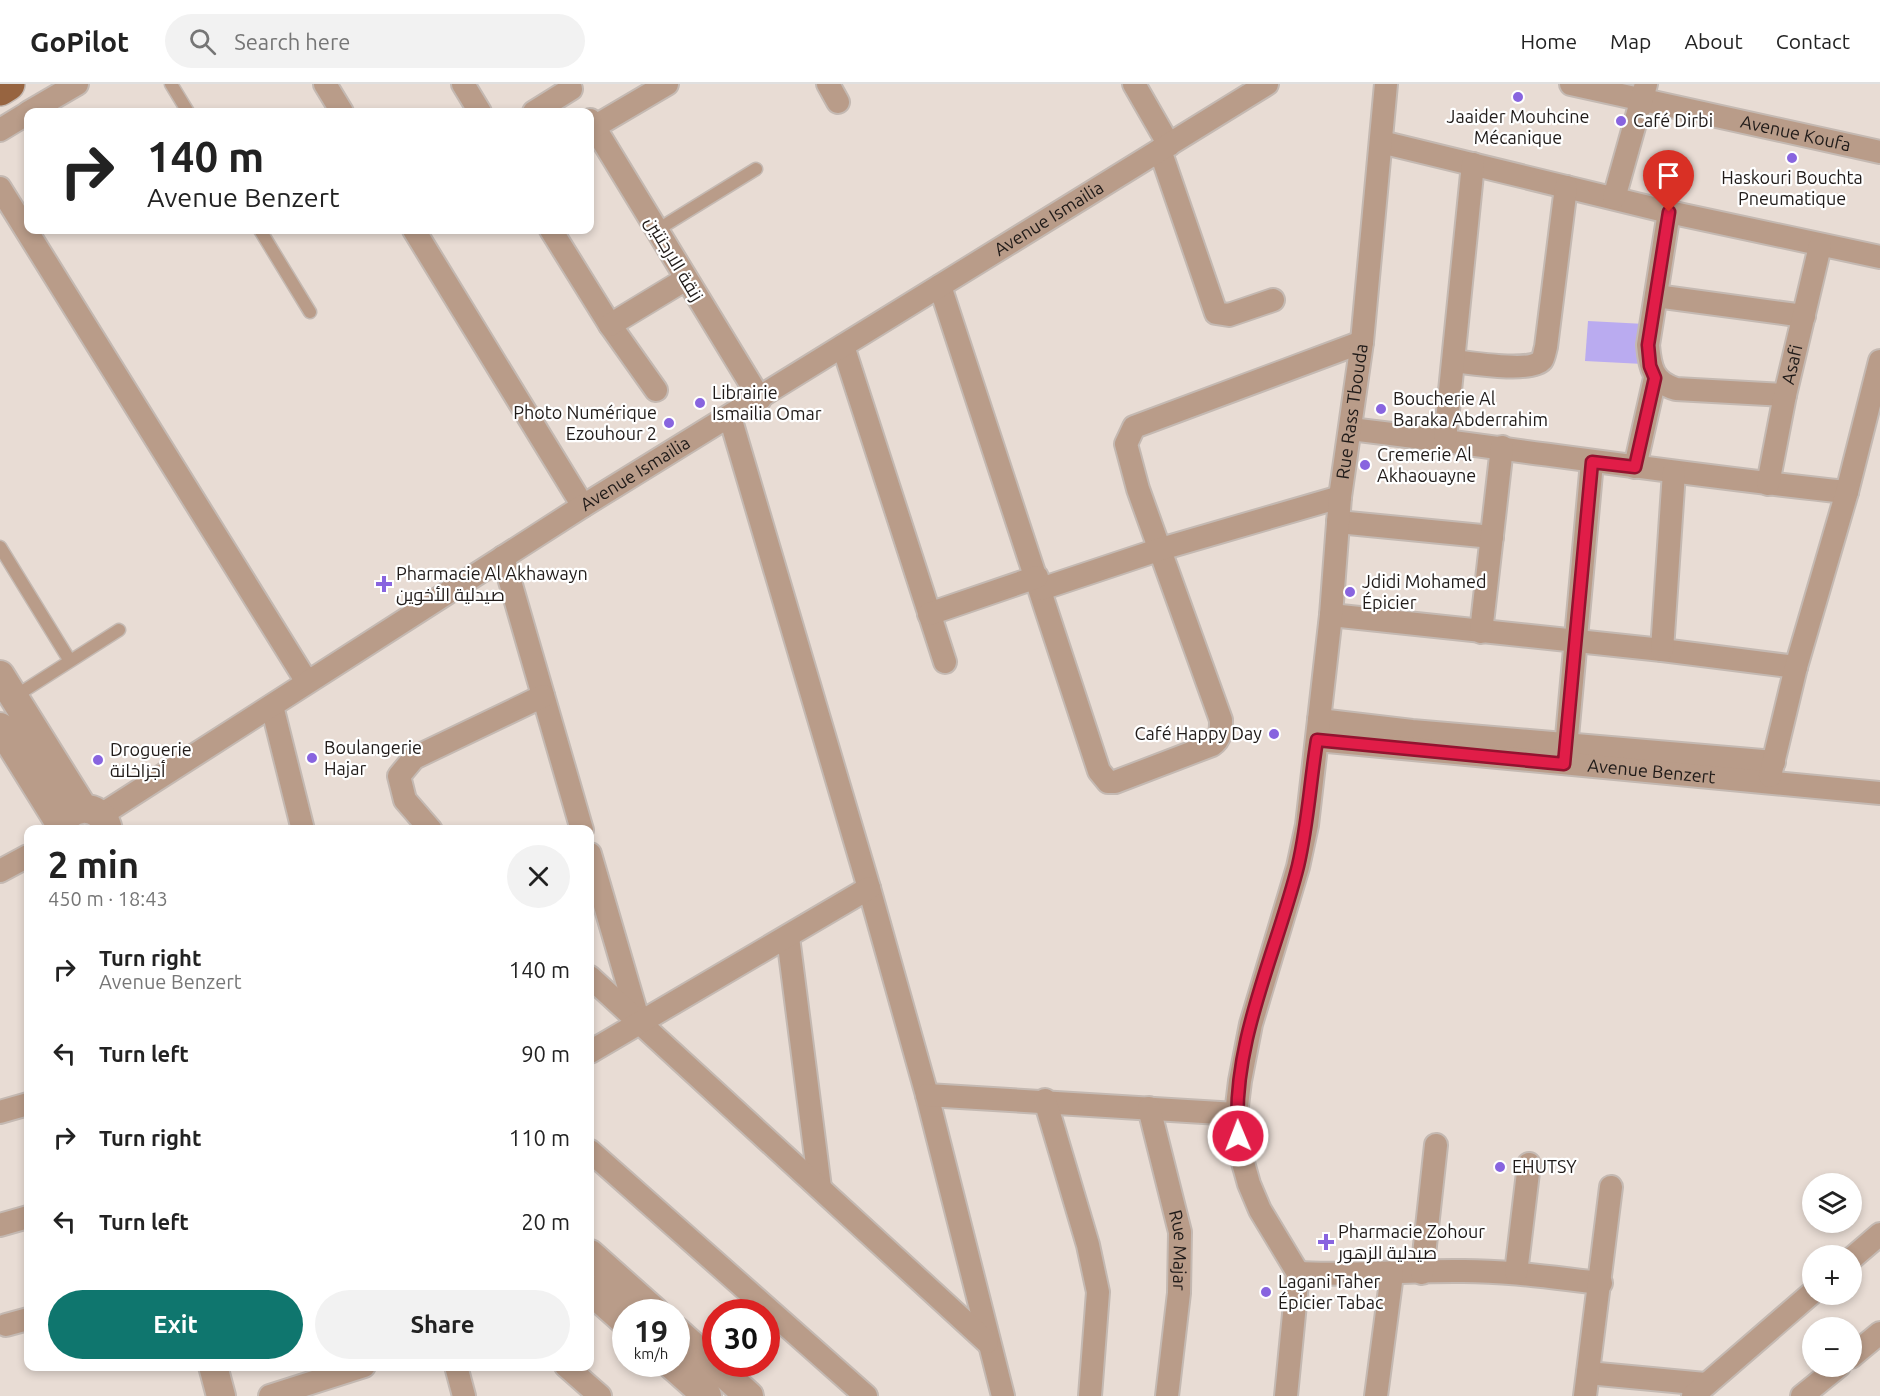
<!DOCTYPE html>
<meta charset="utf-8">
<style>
:root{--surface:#fff;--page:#f2f2f2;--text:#222;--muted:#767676;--line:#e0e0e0;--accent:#0f766e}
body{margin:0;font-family:Ubuntu,Cairo,sans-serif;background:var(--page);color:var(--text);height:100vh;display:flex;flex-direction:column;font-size:22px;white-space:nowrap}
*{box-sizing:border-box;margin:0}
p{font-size:20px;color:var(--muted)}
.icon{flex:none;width:33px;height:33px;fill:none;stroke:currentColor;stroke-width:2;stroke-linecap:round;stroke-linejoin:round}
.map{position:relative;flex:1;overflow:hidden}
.drawer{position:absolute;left:24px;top:741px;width:570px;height:546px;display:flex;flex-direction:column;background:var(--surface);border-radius:12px;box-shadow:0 3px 9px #0003}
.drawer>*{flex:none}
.hud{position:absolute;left:24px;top:24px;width:570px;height:126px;border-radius:12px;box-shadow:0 3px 9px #0003;background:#fff;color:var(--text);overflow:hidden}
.buttons{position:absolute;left:1802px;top:1089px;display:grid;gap:12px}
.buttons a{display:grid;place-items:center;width:60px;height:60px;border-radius:50%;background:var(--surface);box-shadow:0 3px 9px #0003;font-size:30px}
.speed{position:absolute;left:612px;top:1215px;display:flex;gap:12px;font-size:30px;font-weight:700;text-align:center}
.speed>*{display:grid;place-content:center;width:78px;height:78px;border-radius:50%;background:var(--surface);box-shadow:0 3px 9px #0003;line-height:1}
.speed small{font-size:15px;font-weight:400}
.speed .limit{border:9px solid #d22;background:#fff;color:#111}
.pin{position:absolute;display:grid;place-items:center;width:51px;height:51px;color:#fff;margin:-62px -26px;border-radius:50% 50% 50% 0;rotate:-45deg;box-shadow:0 0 6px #0007}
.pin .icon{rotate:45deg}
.me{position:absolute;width:66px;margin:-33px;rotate:359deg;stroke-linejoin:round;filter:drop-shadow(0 0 4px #0008)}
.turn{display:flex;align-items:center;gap:21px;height:126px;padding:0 24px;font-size:27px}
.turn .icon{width:78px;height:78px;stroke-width:2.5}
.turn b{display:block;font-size:42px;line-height:51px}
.round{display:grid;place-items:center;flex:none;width:63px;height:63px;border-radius:32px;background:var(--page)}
.summary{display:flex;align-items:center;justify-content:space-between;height:102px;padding:0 24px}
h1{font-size:36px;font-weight:600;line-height:45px}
.button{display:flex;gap:12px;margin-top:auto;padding:12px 24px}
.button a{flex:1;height:69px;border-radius:36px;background:var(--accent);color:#fff;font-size:24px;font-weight:600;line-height:69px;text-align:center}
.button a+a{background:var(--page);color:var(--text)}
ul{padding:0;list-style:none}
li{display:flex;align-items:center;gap:18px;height:84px;padding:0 24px}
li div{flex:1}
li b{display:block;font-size:22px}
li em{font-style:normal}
header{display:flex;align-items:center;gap:36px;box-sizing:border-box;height:84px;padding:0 30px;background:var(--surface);border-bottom:2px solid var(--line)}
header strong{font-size:28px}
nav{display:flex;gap:33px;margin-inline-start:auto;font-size:21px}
.search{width:420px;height:54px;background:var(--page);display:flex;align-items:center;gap:15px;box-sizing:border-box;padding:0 21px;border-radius:33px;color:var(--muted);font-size:22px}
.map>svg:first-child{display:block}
.building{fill:#baabf0}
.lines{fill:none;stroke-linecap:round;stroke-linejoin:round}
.service-casing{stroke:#c4b9b2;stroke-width:15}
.minor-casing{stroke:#c4b9b2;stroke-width:26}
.tertiary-casing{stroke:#c4b9b2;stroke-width:32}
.primary-casing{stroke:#c4b9b2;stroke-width:36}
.service{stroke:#b99c89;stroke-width:12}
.minor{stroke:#b99c89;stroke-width:22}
.tertiary{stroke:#b99c89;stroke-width:28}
.primary{stroke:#976440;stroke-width:33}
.route-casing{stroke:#92132f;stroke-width:15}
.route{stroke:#e11d48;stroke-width:10}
.poi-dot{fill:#8864df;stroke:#fff;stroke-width:2}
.labels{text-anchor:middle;stroke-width:4.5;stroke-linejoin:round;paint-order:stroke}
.poi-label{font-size:18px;fill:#201b19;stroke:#fff;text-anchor:start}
.street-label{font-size:18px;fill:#201b19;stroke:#fff}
</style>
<header>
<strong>GoPilot</strong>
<div class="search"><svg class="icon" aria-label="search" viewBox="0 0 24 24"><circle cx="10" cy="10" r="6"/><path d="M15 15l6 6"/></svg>Search here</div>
<nav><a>Home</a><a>Map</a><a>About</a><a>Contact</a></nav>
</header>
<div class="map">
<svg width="1880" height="1312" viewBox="0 0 1880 1312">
<rect width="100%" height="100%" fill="#e8dcd4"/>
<path class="building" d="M1588 237 1645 240 1643 280 1585 277Z"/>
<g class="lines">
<defs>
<path id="service" d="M171 0 188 28
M260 146 310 228
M657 146 756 85
M0 463 70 577
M14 613 119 546"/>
<g id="minor">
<path d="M325 0 342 28"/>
<path d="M463 0 480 28"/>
<path d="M828 0 838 18"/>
<path d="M1134 0 1169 61"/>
<path id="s1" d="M1571 0 1880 68"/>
<path d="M29 28 77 0"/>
<path d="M534 28 571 5"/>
<path d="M590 36 760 315"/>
<path d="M594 43 667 0"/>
<path d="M0 46 28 29"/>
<path d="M1381 58 1669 128 1880 173"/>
<path d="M1160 66 1216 229 1229 231 1273 216"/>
<path d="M0 104 307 598"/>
<path d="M1614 114 1646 0"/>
<path d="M1669 128 1648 261C1650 284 1653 298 1676 305L1785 311"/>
<path d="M414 146 583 422"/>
<path d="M551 146 610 241 656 306"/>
<path d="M940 202 1099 687 1108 698H1115L1212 661C1221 655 1221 646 1221 636L1138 405 1126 360 1134 343 1362 258"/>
<path d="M1656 212 1804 232"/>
<path d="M610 241 686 195"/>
<path d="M843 262 945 578"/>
<path d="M1454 277C1471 279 1531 289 1542 276 1544 273 1545 266 1546 263L1566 103"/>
<path d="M730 333 869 804 927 1011 1003 1312"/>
<path d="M1351 345C1516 365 1681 391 1847 408"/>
<path d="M1445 356 1473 80"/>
<path d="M1635 383 1655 294"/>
<path id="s2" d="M1768 400 1785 311 1820 162"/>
<path d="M1338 438 1492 453"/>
<path d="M503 473 582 746"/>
<path d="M1041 505 1161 465 1340 413"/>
<path d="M929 530 1037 493"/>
<path d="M1331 531 1662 566 1796 583"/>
<path d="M1481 548 1502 363"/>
<path d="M1662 566 1674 388"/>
<path d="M272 622 303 746"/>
<path d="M1319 636 1412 647 1774 678"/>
<path id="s3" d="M1317 656 1880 709"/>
<path d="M1565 675 1592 378"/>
<path d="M1770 692 1796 583 1847 408 1880 277"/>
<path id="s4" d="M101 731 583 422 1267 0"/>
<path d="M431 746 405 716 399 692 414 674 543 612"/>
<path d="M590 770 639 938"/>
<path d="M0 787 28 772"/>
<path d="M788 853 820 1104"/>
<path d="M590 893 987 1258"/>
<path d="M590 968 869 804"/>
<path d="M927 1011 1236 1030"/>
<path d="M1045 1016 1088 1161 1098 1208 1090 1312"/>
<path id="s5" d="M1149 1024 1180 1148 1179 1209 1167 1312"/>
<path d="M0 1028 28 1020"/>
<path d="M590 1067 866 1312"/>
<path d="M0 1141 28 1133"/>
<path d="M1851 1175 1880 1150"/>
<path d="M1298 1189C1353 1192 1408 1186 1464 1187 1510 1187 1555 1194 1601 1199"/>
<path d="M1422 1189 1436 1061"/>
<path d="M1516 1189 1529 1080"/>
<path d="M6 1241 28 1235"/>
<path d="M1851 1273 1880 1249"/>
<path d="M456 1282 464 1312"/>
<path d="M566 1282 600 1312"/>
<path d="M1588 1289 1705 1300"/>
<path d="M270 1312 364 1282"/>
<path id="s6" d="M1286 1312 1298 1189 1260 1126 1249 1100 1242 1075 1236 1030 1240 997 1251 940 1298 783 1307 741 1331 531 1340 413 1362 258 1386 0"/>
<path d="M1376 1312 1392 1190"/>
<path d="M1585 1312 1611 1103"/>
<path d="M1693 1312 1812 1209"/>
<path d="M1802 1312 1839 1282"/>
</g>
<path id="tertiary" d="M0 591 83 724
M0 643 61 741
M67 732C82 718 104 725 108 746
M590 1170 655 1228
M590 1206 626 1238
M676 1247 749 1312
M671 1280 707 1312
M213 1282 221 1312"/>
<path id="primary" d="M0 5 8 0"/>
</defs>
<use href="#service" class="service-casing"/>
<use href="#minor" class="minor-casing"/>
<use href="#tertiary" class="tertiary-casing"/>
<use href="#primary" class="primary-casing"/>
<use href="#service" class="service"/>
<use href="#minor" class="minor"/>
<use href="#tertiary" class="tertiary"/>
<use href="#primary" class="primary"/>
</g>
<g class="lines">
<defs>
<path id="route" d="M1238 1052C1231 959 1276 870 1298 782 1308 740 1310 698 1317 656L1564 680 1592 378 1635 383 1655 294 1650 282 1648 261 1669 128"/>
</defs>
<use href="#route" class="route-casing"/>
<use href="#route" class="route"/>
</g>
<g class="poi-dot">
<circle cx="1518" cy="13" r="6"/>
<circle cx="1621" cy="37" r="6"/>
<circle cx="1792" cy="74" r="6"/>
<circle cx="700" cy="319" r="6"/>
<circle cx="1381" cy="325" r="6"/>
<circle cx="669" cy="339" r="6"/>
<circle cx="1365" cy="381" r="6"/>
<path d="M381 491h6v6h6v6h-6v6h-6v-6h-6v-6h6z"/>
<circle cx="1350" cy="508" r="6"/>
<circle cx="1274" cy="650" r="6"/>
<circle cx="312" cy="674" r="6"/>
<circle cx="98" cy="676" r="6"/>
<circle cx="1500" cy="1083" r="6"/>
<path d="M1323 1149h6v6h6v6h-6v6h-6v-6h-6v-6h6z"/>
<circle cx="1266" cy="1208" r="6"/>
</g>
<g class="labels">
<g class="poi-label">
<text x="1518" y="39" text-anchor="middle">Jaaider Mouhcine<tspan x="1518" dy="21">Mécanique</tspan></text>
<text x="1633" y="43">Café Dirbi</text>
<text x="1792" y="100" text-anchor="middle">Haskouri Bouchta<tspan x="1792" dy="21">Pneumatique</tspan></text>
<text x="712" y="315">Librairie<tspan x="712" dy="21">Ismailia Omar</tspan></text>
<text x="1393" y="321">Boucherie Al<tspan x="1393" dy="21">Baraka Abderrahim</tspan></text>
<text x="657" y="335" text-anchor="end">Photo Numérique<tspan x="657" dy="21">Ezouhour 2</tspan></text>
<text x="1377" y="377">Cremerie Al<tspan x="1377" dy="21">Akhaouayne</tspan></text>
<text x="396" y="496">Pharmacie Al Akhawayn<tspan x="396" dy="21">صيدلية الأخوين</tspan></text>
<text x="1362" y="504">Jdidi Mohamed<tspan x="1362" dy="21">Épicier</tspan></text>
<text x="1262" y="656" text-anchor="end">Café Happy Day</text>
<text x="324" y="670">Boulangerie<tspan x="324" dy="21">Hajar</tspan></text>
<text x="110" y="672">Droguerie<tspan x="110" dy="21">أجزاخانة</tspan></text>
<text x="1512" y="1089">EHUTSY</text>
<text x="1338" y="1154">Pharmacie Zohour<tspan x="1338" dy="21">صيدلية الزهور</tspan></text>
<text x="1278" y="1204">Lagani Taher<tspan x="1278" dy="21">Épicier Tabac</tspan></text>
</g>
<g class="street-label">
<text dy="6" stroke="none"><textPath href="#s1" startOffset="230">Avenue Koufa</textPath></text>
<text dy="6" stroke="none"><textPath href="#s4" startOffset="1120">Avenue Ismailia</textPath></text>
<text transform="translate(674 175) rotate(59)" y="6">زنقة الارجنتين</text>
<text dy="6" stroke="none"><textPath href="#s2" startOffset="122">Asafi</textPath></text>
<text dy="6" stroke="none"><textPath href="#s6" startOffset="1011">Rue Rass Tbouda</textPath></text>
<text dy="6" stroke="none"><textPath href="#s4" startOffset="634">Avenue Ismailia</textPath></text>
<text dy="6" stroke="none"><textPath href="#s3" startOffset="336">Avenue Benzert</textPath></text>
<text dy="6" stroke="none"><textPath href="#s5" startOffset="146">Rue Majar</textPath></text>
</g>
</g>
</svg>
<div class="buttons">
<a><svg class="icon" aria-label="layers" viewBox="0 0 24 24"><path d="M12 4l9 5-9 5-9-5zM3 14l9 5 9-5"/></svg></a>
<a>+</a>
<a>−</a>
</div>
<div class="speed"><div>19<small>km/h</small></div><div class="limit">30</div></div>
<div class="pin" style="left:1669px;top:128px;background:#d93025"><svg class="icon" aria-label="arrive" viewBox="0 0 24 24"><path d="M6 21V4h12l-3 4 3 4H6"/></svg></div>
<svg class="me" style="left:1238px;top:1052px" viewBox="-20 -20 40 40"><circle r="17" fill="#e11d48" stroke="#fff" stroke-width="3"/><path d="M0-11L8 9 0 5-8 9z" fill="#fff"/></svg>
<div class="hud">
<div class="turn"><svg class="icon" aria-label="right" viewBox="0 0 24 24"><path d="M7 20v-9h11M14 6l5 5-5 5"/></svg><div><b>140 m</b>Avenue Benzert</div></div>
</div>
<section class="drawer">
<div class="summary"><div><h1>2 min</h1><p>450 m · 18:43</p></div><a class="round"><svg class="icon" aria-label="close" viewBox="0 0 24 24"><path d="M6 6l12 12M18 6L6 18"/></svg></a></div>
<ul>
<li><svg class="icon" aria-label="right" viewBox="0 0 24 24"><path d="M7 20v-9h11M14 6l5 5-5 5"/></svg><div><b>Turn right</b><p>Avenue Benzert</p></div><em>140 m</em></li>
<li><svg class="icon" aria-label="left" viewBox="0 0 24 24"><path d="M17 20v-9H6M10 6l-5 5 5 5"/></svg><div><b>Turn left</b></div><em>90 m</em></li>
<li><svg class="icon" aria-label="right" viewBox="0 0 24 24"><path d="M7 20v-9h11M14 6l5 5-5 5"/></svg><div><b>Turn right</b></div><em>110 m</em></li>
<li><svg class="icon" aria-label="left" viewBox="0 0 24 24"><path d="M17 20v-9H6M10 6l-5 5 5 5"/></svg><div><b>Turn left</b></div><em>20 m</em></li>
</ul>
<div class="button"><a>Exit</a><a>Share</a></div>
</section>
</div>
